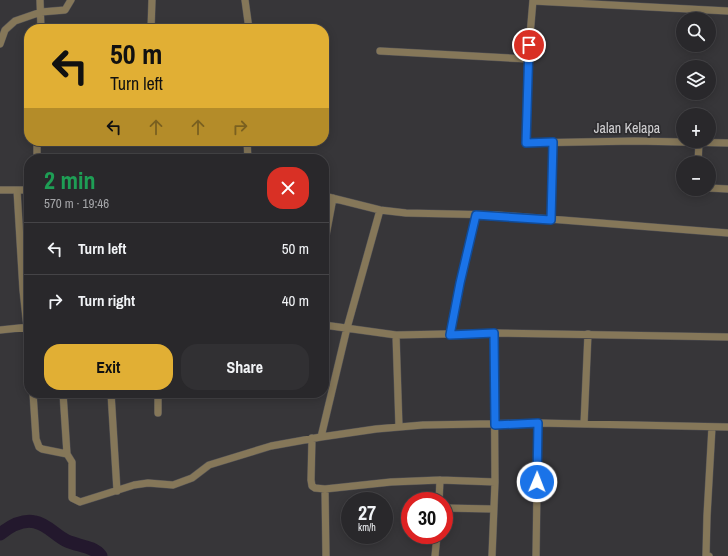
<!DOCTYPE html>
<meta charset="utf-8">
<style>
:root{--surface:#29282b;--page:#313033;--text:#f1f3f6;--muted:#a5a6a9;--line:#454447;--accent:#e1af34}
body{margin:0;font-family:"Archivo Narrow",sans-serif;background:var(--page);color:var(--text);height:100vh;display:flex;flex-direction:column;font-size:15px;white-space:nowrap}
*{box-sizing:border-box;margin:0}
p{font-size:13px;color:var(--muted)}
.icon{flex:none;width:22px;height:22px;fill:none;stroke:currentColor;stroke-width:2;stroke-linecap:round;stroke-linejoin:round}
.map{position:relative;flex:1;overflow:hidden}
.side{position:absolute;left:24px;top:154px;width:305px;height:244px;display:flex;flex-direction:column;background:var(--surface);border-radius:16px;box-shadow:0 2px 10px #0003,0 0 0 1px var(--line)}
.side>*{flex:none}
.top-card{position:absolute;left:24px;top:24px;width:305px;height:122px;border-radius:16px;box-shadow:0 2px 10px #0003,0 0 0 1px var(--line);background:#e1af34;color:#111;overflow:hidden}
.tools{position:absolute;left:676px;top:12px;display:grid;gap:8px}
.tools a{display:grid;place-items:center;width:40px;height:40px;border-radius:50%;background:var(--surface);box-shadow:0 2px 10px #0003,0 0 0 1px var(--line);font-size:20px}
.speed{position:absolute;left:341px;top:492px;display:flex;gap:8px;font-size:20px;font-weight:700;text-align:center}
.speed>*{display:grid;place-content:center;width:52px;height:52px;border-radius:50%;background:var(--surface);box-shadow:0 2px 10px #0003,0 0 0 1px var(--line);line-height:1}
.speed small{font-size:10px;font-weight:400}
.speed .limit{border:6px solid #d22;background:#fff;color:#111}
.pin{position:absolute;display:grid;place-items:center;width:34px;height:34px;color:#fff;margin:-17px;border:2px solid #fff;border-radius:50%;box-shadow:0 1px 4px #0007}
.me{position:absolute;width:44px;margin:-22px;rotate:1deg;stroke-linejoin:round;filter:drop-shadow(0 0 3px #0008)}
.turn{display:flex;align-items:center;gap:14px;height:84px;padding:0 20px;font-size:18px}
.turn .icon{width:52px;height:52px;stroke-width:2.5}
.turn b{display:block;font-size:28px;line-height:34px}
.lanes{display:flex;align-items:center;height:38px;padding:0 20px;background:#0003;justify-content:center;gap:20px;direction:ltr}
.lanes .off{opacity:.35}
.round{display:grid;place-items:center;flex:none;width:42px;height:42px;border-radius:16px;background:var(--page)}
.overview{display:flex;align-items:center;justify-content:space-between;height:68px;padding:0 20px}
h1{font-size:24px;font-weight:700;line-height:30px;color:#1e9e55}
.action{display:flex;gap:8px;margin-top:auto;padding:8px 20px}
.action a{flex:1;height:46px;border-radius:16px;background:var(--accent);color:#111;font-size:16px;font-weight:700;line-height:46px;text-align:center}
.action a+a{background:var(--page);color:var(--text)}
ul{padding:0;list-style:none}
li{display:flex;align-items:center;gap:12px;height:52px;padding:0 20px;border-top:1px solid var(--line)}
li div{flex:1}
li b{display:block;font-size:15px}
li em{font-style:normal}
.map>svg:first-child{display:block}
.lines{fill:none;stroke-linecap:round;stroke-linejoin:round}
.river{stroke:#23182d;stroke-width:13}
.minor-casing{stroke:#535255;stroke-width:8}
.minor{stroke:#857759;stroke-width:7}
.route-casing{stroke:#114b97;stroke-width:10}
.route{stroke:#1a73e8;stroke-width:7}
.labels{text-anchor:middle;stroke-width:3.5;stroke-linejoin:round;paint-order:stroke}
.street-label{font-size:14px;fill:#d3d2d4;stroke:#2d2c2f}
</style>
<div class="map">
<svg width="728" height="556" viewBox="0 0 728 556">
<rect width="100%" height="100%" fill="#373639"/>
<g class="lines">
<path class="river" d="M0 534C9 527 23 519 35 522 47 524 56 536 67 541 78 546 94 546 101 556"/>
<defs>
<path id="minor" d="M40 0 41 29
M245 0 249 29
M533 0 528 59 526 143 635 141 728 143
M533 1 728 11
M151 29 152 0
M0 44 5 30 15 21 41 12 65 10 71 0
M380 51 528 59
M247 141 248 159
M37 159V141
M698 163 699 142
M709 188 728 189
M0 190H29
M17 190 23 290 29 346
M324 196 380 210 406 213 497 215 728 233
M551 220 553 142
M324 246 333 198
M324 325 396 335 494 333 728 337
M0 330 29 327
M396 335 399 427
M450 335 460 283 476 215
M33 393 36 439 39 447 42 449 67 454 72 462V498L80 502 134 485 148 483 173 485 192 478 209 465 271 446 321 437 376 429 423 425 538 423 728 427
M63 393 67 454
M111 393 117 491
M158 413V393
M584 424 588 334
M321 437 347 328 380 210
M312 438 311 480 312 486 315 488 325 489 391 482 440 480 495 482
M325 489 326 556
M439 501 440 480
M444 508 493 509
M435 556 437 535
M492 556 495 482 494 333
M536 556 538 423
M709 556 706 555 707 516 712 427"/>
</defs>
<use href="#minor" class="minor-casing"/>
<use href="#minor" class="minor"/>
</g>
<g class="lines">
<defs>
<path id="route" d="M529 45 526 143 553 142 551 220 476 215 460 283 450 335 494 333 495 425 538 423 537 482"/>
</defs>
<use href="#route" class="route-casing"/>
<use href="#route" class="route"/>
</g>
<g class="labels">
<g class="street-label">
<text x="627" y="133">Jalan Kelapa</text>
</g>
</g>
</svg>
<div class="tools">
<a><svg class="icon" aria-label="search" viewBox="0 0 24 24"><circle cx="10" cy="10" r="6"/><path d="M15 15l6 6"/></svg></a>
<a><svg class="icon" aria-label="layers" viewBox="0 0 24 24"><path d="M12 4l9 5-9 5-9-5zM3 14l9 5 9-5"/></svg></a>
<a>+</a>
<a>−</a>
</div>
<div class="speed"><div>27<small>km/h</small></div><div class="limit">30</div></div>
<div class="pin" style="left:529px;top:45px;background:#d93025"><svg class="icon" aria-label="arrive" viewBox="0 0 24 24"><path d="M6 21V4h12l-3 4 3 4H6"/></svg></div>
<svg class="me" style="left:537px;top:482px" viewBox="-20 -20 40 40"><circle r="17" fill="#1a73e8" stroke="#fff" stroke-width="3"/><path d="M0-11L8 9 0 5-8 9z" fill="#fff"/></svg>
<div class="top-card">
<div class="turn"><svg class="icon" aria-label="left" viewBox="0 0 24 24"><path d="M17 20v-9H6M10 6l-5 5 5 5"/></svg><div><b>50 m</b>Turn left</div></div>
<div class="lanes"><svg class="icon" aria-label="left" viewBox="0 0 24 24"><path d="M17 20v-9H6M10 6l-5 5 5 5"/></svg><svg class="icon off" aria-label="ahead" viewBox="0 0 24 24"><path d="M12 20V5M6 11l6-6 6 6"/></svg><svg class="icon off" aria-label="ahead" viewBox="0 0 24 24"><path d="M12 20V5M6 11l6-6 6 6"/></svg><svg class="icon off" aria-label="right" viewBox="0 0 24 24"><path d="M7 20v-9h11M14 6l5 5-5 5"/></svg></div>
</div>
<section class="side">
<div class="overview"><div><h1>2 min</h1><p>570 m · 19:46</p></div><a class="round" style="background:#d93025;color:#fff"><svg class="icon" aria-label="close" viewBox="0 0 24 24"><path d="M6 6l12 12M18 6L6 18"/></svg></a></div>
<ul>
<li><svg class="icon" aria-label="left" viewBox="0 0 24 24"><path d="M17 20v-9H6M10 6l-5 5 5 5"/></svg><div><b>Turn left</b></div><em>50 m</em></li>
<li><svg class="icon" aria-label="right" viewBox="0 0 24 24"><path d="M7 20v-9h11M14 6l5 5-5 5"/></svg><div><b>Turn right</b></div><em>40 m</em></li>
</ul>
<div class="action"><a>Exit</a><a>Share</a></div>
</section>
</div>
